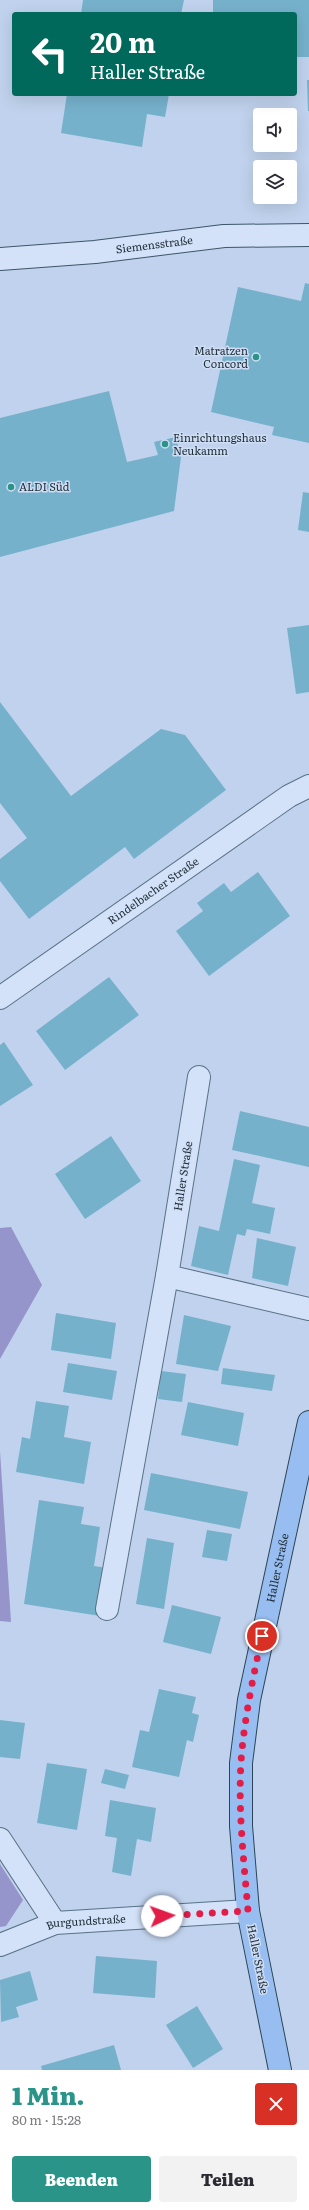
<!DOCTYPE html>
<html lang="de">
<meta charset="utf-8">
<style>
:root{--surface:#fff;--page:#f2f2f3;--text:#2b2b33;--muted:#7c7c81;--accent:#299487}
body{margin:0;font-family:Literata,serif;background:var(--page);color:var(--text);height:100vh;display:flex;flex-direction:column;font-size:15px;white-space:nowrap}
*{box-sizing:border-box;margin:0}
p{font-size:13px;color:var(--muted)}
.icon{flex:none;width:22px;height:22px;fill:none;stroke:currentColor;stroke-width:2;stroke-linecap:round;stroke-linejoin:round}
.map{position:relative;height:2070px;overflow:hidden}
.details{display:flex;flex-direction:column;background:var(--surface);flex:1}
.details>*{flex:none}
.hud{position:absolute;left:12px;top:12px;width:285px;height:84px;border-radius:4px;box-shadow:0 4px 16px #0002;background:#00695c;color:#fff;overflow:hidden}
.buttons{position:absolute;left:253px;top:108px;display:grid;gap:8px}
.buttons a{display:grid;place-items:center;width:44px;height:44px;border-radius:4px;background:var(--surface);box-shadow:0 4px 16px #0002;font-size:20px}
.pin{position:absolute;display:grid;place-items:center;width:34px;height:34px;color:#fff;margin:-17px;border:2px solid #fff;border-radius:50%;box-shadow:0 1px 4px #0007}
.me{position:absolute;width:44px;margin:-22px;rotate:87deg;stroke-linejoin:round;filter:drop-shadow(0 0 3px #0008)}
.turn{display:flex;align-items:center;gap:14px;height:84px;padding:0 12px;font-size:18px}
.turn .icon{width:52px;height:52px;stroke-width:2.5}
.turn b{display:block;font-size:28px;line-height:34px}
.round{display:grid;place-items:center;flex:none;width:42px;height:42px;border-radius:4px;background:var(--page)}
.overview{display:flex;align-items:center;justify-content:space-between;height:68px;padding:0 12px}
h1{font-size:24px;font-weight:800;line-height:30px;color:var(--accent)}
.button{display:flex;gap:8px;margin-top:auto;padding:8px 12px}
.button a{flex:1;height:46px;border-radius:4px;background:var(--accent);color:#fff;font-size:16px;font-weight:800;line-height:46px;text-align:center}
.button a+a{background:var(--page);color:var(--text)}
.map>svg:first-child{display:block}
.green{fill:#9594cb}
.building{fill:#76b1cb}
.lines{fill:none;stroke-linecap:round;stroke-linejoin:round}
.minor-casing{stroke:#587286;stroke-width:24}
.secondary-casing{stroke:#3c5667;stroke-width:24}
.primary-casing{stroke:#2d4553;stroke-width:24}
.minor{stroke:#d3e2f8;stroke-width:22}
.secondary{stroke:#d3e2f8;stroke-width:22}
.primary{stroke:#98bdf0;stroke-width:22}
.route{stroke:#e11d48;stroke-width:7;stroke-dasharray:0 12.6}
.poi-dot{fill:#299487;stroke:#cfdef5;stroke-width:1.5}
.labels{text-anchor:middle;stroke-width:3;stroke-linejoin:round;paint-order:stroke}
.street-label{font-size:11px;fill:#1d2c35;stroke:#cfdef5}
.poi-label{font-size:11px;fill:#1d2c35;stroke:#cfdef5;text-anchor:start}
</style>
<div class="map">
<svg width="309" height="2070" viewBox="0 0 309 2070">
<rect width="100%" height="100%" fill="#c0d2ed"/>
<path class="green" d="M11 1227 42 1285 0 1359V1228Z
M0 1451 11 1622 0 1621Z
M0 1864 23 1900 6 1926 0 1927Z"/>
<path class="building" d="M83 0H184L181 14H81Z
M213 0H309V57H295V14H213Z
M307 80H309V111H308Z
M67 94H169L165 117 147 114 142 147 61 133Z
M305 283 309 284V443L272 435 274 427 211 412 238 287 301 301Z
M109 391 127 462 158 455 154 442 176 437 181 457 174 511 0 557V418Z
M303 492 309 493V532L298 530Z
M309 625V692L296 694 287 628Z
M0 702 71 796 161 729 185 735 226 790 134 859 125 847 29 919 0 881V859L27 838 0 803Z
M258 872 290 916 209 976 176 931 203 911 197 903 224 883 231 892Z
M109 977 139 1015 65 1070 36 1031Z
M4 1042 33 1085 0 1106V1045Z
M240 1111 309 1127V1167L232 1150Z
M111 1136 141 1181 85 1219 55 1174Z
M234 1159 260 1165 252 1203 275 1208 270 1234 247 1229 245 1236 237 1234 228 1275 191 1266 199 1226 219 1231Z
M257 1238 296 1247 288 1286 252 1278Z
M56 1313 116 1323 111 1359 51 1350Z
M184 1315 231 1326 218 1371 176 1364Z
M68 1363 117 1371 112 1400 63 1392Z
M223 1368 275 1375 272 1391 221 1384Z
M161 1371 186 1374 182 1402 158 1399Z
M36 1401 69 1406 64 1437 91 1442 84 1484 16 1472 22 1437 30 1439Z
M188 1402 244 1413 238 1446 181 1435Z
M151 1473 248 1492 240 1529 144 1510Z
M39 1500 84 1507 81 1524 100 1527 94 1566 107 1568 100 1616 24 1604Z
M207 1530 232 1534 227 1561 202 1557Z
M147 1538 174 1543 164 1609 136 1604Z
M172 1605 221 1617 211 1654 163 1642Z
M159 1689 196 1697 192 1713 199 1715 193 1742 187 1740 179 1777 132 1767 140 1730 149 1732Z
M0 1720 25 1723 20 1759 0 1757Z
M47 1763 87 1769 77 1830 37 1823Z
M105 1769 129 1775 125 1789 101 1783Z
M110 1800 156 1808 151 1842 137 1839 131 1876 112 1872 117 1838 105 1836Z
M96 1956 157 1961 155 1998 93 1993Z
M30 1971 38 2000 16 2007 19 2017 1 2022 0 1980Z
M197 2006 223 2049 193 2068 166 2025Z
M114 2045 121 2070H42L41 2066Z"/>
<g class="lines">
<defs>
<g id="minor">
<path id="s1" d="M0 998 289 796 309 786"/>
<path d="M199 1077 167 1276 309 1309"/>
<path d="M107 1609 167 1276"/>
<path d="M0 1839 55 1923"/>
<path id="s2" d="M0 1945 55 1923 248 1911"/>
</g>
<g id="secondary">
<path id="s3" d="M0 259 95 252 224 236 309 235"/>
</g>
<g id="primary">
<path id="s4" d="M280 2070 248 1911 241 1826V1763L249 1700 309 1422"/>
</g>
</defs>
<use href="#minor" class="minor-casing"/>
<use href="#secondary" class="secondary-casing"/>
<use href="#primary" class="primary-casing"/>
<use href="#minor" class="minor"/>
<use href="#secondary" class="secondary"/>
<use href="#primary" class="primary"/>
</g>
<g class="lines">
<path class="route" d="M162 1916 248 1911C244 1862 238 1812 241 1762 244 1720 253 1678 262 1636"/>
</g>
<g class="poi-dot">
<circle cx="256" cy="357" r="4"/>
<circle cx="165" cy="444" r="4"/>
<circle cx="11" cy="487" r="4"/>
</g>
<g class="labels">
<g class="street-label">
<text dy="4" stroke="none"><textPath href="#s3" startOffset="155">Siemensstraße</textPath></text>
<text dy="4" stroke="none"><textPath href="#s1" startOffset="187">Rindelbacher Straße</textPath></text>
<text transform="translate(183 1176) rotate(-81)" y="4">Haller Straße</text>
<text dy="4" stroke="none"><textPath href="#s4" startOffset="509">Haller Straße</textPath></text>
<text dy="4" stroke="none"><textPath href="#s2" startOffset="90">Burgundstraße</textPath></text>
<text transform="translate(258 1959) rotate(79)" y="4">Haller Straße</text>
</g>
<g class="poi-label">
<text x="248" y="355" text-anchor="end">Matratzen<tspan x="248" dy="13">Concord</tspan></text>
<text x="173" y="442">Einrichtungshaus<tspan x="173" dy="13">Neukamm</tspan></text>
<text x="19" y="491">ALDI Süd</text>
</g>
</g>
</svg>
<div class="buttons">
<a><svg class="icon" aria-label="sound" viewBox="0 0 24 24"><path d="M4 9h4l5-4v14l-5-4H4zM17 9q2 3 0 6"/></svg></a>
<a><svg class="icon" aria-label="layers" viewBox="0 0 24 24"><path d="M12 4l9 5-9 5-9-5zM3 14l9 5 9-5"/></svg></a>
</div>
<div class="pin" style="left:262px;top:1636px;background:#d93025"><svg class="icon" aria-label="arrive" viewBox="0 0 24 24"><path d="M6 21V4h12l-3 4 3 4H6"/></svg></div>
<svg class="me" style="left:162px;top:1916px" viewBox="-20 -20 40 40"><circle r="19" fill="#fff"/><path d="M0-13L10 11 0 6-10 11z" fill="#e11d48"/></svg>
<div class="hud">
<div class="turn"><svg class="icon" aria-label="left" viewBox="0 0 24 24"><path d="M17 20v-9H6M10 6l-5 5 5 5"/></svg><div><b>20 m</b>Haller Straße</div></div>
</div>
</div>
<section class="details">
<div class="overview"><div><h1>1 Min.</h1><p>80 m · 15:28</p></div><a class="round" style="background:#d93025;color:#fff"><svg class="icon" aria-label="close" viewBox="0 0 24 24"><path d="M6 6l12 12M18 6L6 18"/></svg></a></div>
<div class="button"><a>Beenden</a><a>Teilen</a></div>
</section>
